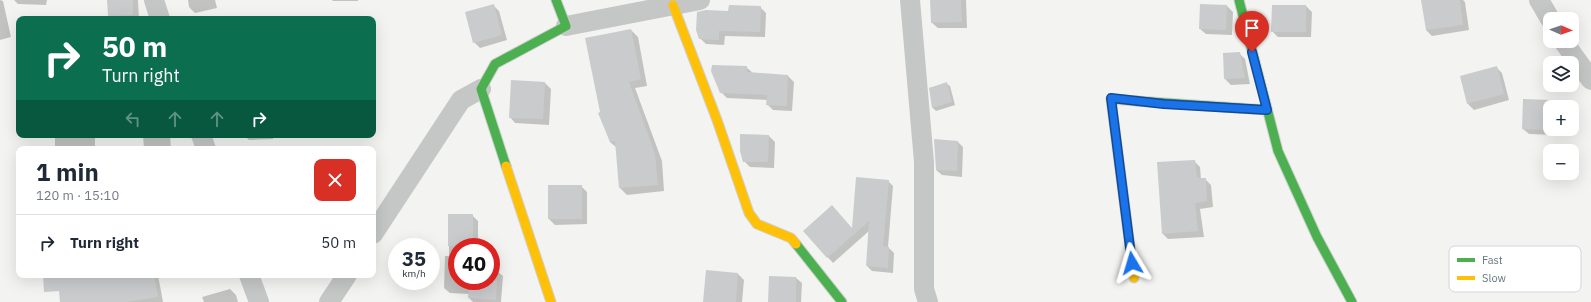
<!DOCTYPE html>
<meta charset="utf-8">
<style>
:root{--surface:#fff;--page:#f2f2f3;--text:#1f2937;--muted:#747a83;--line:#e0e1e3}
body{margin:0;font-family:"IBM Plex Sans",sans-serif;background:var(--page);color:var(--text);height:100vh;display:flex;flex-direction:column;font-size:15px;white-space:nowrap}
*{box-sizing:border-box;margin:0}
p{font-size:13px;color:var(--muted)}
.icon{flex:none;width:22px;height:22px;fill:none;stroke:currentColor;stroke-width:2;stroke-linecap:round;stroke-linejoin:round}
.map{position:relative;flex:1;overflow:hidden}
.details{position:absolute;left:16px;top:146px;width:360px;height:132px;display:flex;flex-direction:column;background:var(--surface);border-radius:8px;box-shadow:0 4px 16px #0002}
.details>*{flex:none}
.hud{position:absolute;left:16px;top:16px;width:360px;height:122px;border-radius:8px;box-shadow:0 4px 16px #0002;background:#0b6e4f;color:#fff;overflow:hidden}
.needle{width:26px;rotate:92deg}
.fabs{position:absolute;left:1543px;top:12px;display:grid;gap:8px}
.fabs a{display:grid;place-items:center;width:36px;height:36px;border-radius:8px;background:var(--surface);box-shadow:0 4px 16px #0002;font-size:20px}
.speed{position:absolute;left:388px;top:238px;display:flex;gap:8px;font-size:20px;font-weight:700;text-align:center}
.speed>*{display:grid;place-content:center;width:52px;height:52px;border-radius:50%;background:var(--surface);box-shadow:0 4px 16px #0002;line-height:1}
.speed small{font-size:10px;font-weight:400}
.speed .limit{border:6px solid #d22;background:#fff;color:#111}
.pin{position:absolute;display:grid;place-items:center;width:34px;height:34px;color:#fff;margin:-41px -17px;border-radius:50% 50% 50% 0;rotate:-45deg;box-shadow:0 0 4px #0007}
.pin .icon{rotate:45deg}
.me{position:absolute;width:44px;margin:-22px;rotate:353deg;stroke-linejoin:round;filter:drop-shadow(0 0 3px #0008)}
.turn{display:flex;align-items:center;gap:14px;height:84px;padding:0 20px;font-size:18px}
.turn .icon{width:52px;height:52px;stroke-width:2.5}
.turn b{display:block;font-size:28px;line-height:34px}
.lanes{display:flex;align-items:center;height:38px;padding:0 20px;background:#0003;justify-content:center;gap:20px;direction:ltr}
.lanes .off{opacity:.35}
.round{display:grid;place-items:center;flex:none;width:42px;height:42px;border-radius:8px;background:var(--page)}
.summary{display:flex;align-items:center;justify-content:space-between;height:68px;padding:0 20px}
h1{font-size:24px;font-weight:700;line-height:30px}
ul{padding:0;list-style:none}
li{display:flex;align-items:center;gap:12px;height:56px;padding:0 20px;border-top:1px solid var(--line)}
li div{flex:1}
li b{display:block;font-size:15px}
li em{font-style:normal}
.map>svg:first-child{display:block}
.shadow{fill:#0003}
.building{fill:#cacbcc}
.lines{fill:none;stroke-linecap:round;stroke-linejoin:round}
.fast-casing{stroke:#ced0cf;stroke-width:11}
.slow-casing{stroke:#ced0cf;stroke-width:11}
.street{stroke:#c5c7c7;stroke-width:20}
.fast{stroke:#4caf50;stroke-width:9}
.slow{stroke:#ffc107;stroke-width:9}
.route-casing{stroke:#114b97;stroke-width:10}
.route{stroke:#1a73e8;stroke-width:7}
.key{fill:#fff;stroke:#d1d6d9;stroke-width:1}
.key-label{font-size:11px;fill:#657780}
</style>
<div class="map">
<svg width="1591" height="302" viewBox="0 0 1591 302">
<rect width="100%" height="100%" fill="#f3f3f1"/>
<path class="shadow" d="M0 0 3 1 11 37 0 40Z
M14 0H47L46 5 18 4Z
M108 0H138L139 19H112L109 15Z
M188 0H215L217 8 195 13 189 7Z
M332 0H358V1H333Z
M931 0H966L967 28H938L932 23Z
M1431 0H1463L1465 2 1469 30 1432 36 1426 30Z
M494 6 499 11 507 40 480 48 474 42Z
M1227 6 1233 12 1232 35 1206 34 1200 29Z
M1306 6 1312 12 1311 37H1278L1272 31Z
M760 7 766 13 765 37 725 36 724 45 706 44 700 38 729 12Z
M631 30 638 37 647 86 635 88 662 161 664 191 627 195 620 188 617 148 610 142 600 113Z
M1239 53 1245 59 1250 84 1231 85 1225 79 1224 54Z
M746 67 753 73 788 76 794 82 792 111 773 110 767 104 768 100 727 98 721 92Z
M1496 67 1502 73 1509 100 1474 110 1468 104 1461 77Z
M512 81 545 83 551 89 549 125 515 123 510 117Z
M947 84 950 86 955 105 936 111 933 108 930 88Z
M1550 101 1556 107H1550V129H1555V135L1529 134 1523 129Z
M55 135H95V149H57L55 146Z
M143 135H170L171 149H144Z
M244 135H273V139L249 140Z
M769 136 775 142 774 168 750 167 744 161Z
M958 142 963 147 962 177 942 175 936 170Z
M1194 161 1200 167 1201 179H1205L1211 185 1213 207 1200 209 1204 237 1168 239 1162 233Z
M888 181 893 186 888 247 894 253 893 273 872 271 867 266 869 231 833 263 804 231 853 230Z
M581 186 587 192V224L555 225 549 219Z
M449 215H472L478 221V247H457V281H491V270L497 271 503 276 501 302H473L469 298V294L450 293 444 288 445 256H449Z
M738 274 744 280 742 302H704Z
M68 275H158L163 302H74Z
M796 278 802 283 801 302H769Z
M230 289 236 295 238 302H204L202 297Z"/>
<path class="building" d="M107 0H133V15L108 16Z
M930 0H961L962 22 931 23Z
M1421 0H1460L1463 25 1426 30Z
M494 4 502 35 473 43 465 12Z
M1200 4 1227 5 1226 30 1199 29Z
M729 5 761 6 760 32 719 31V40L699 39 696 30 697 12 706 10 728 11Z
M1272 5H1306V32H1271Z
M631 29 641 79 629 82 655 154 658 185 619 188 615 141 610 142 598 113 600 112 585 38Z
M1240 52 1245 78 1224 79 1223 53Z
M712 65 747 66V72L788 75 787 106 766 105 767 95 720 93 711 71Z
M1497 66 1504 94 1467 104 1460 76Z
M511 80 545 82 543 119 509 118Z
M947 82 952 102 932 108 929 88Z
M1523 99 1550 100 1549 130 1522 129Z
M740 134 769 135 768 162H743L740 151Z
M934 139 958 141 957 171 936 170Z
M1195 160 1197 178H1206L1207 201 1195 203 1198 231 1162 234 1157 162Z
M856 177 889 180 883 246 889 247 888 268 866 266 869 221 827 258 803 231 832 205 852 228Z
M548 185H582V219H548Z
M448 214H473V247L448 246Z
M706 270 738 273 736 302H703Z
M43 275H154L158 297 126 302H60L59 291 44 292Z
M769 276 796 277V302H768Z
M469 281H497L496 300 468 298Z"/>
<g class="lines">
<defs>
<path id="fast" d="M1239 0 1278 151 1317 237 1352 302
M1137 101 1267 110
M506 166 481 89 495 64 566 26 556 0
M796 244 842 302"/>
<path id="slow" d="M673 5 717 120 749 213 757 224 791 238 796 244
M506 166 551 302
M1134 278 1111 99 1137 101"/>
</defs>
<use href="#fast" class="fast-casing"/>
<use href="#slow" class="slow-casing"/>
<path class="street" d="M154 0 160 19
M910 0 924 162V289L928 302
M1539 0 1550 19
M566 26 700 0
M1563 41 1591 80
M201 135 206 149
M373 234 461 100 481 89
M249 275 259 302
M329 302 347 275"/>
<use href="#fast" class="fast"/>
<use href="#slow" class="slow"/>
</g>
<g class="lines">
<defs>
<path id="route" d="M1132 263 1111 98 1164 104 1267 110 1252 52"/>
</defs>
<use href="#route" class="route-casing"/>
<use href="#route" class="route"/>
</g>
<rect x="1449" y="246" width="132" height="46" rx="6" class="key"/>
<rect x="1457" y="258" width="18" height="4" fill="#4caf50"/>
<rect x="1457" y="276" width="18" height="4" fill="#ffc107"/>
<g class="key-label">
<text x="1482" y="264">Fast</text>
<text x="1482" y="282">Slow</text>
</g>
</svg>
<div class="fabs">
<a><svg class="needle" viewBox="-14 -14 28 28"><path d="M0-13l5 13h-10z" fill="#e53935"/><path d="M0 13l5-13h-10z" fill="#747a83"/></svg></a>
<a><svg class="icon" aria-label="layers" viewBox="0 0 24 24"><path d="M12 4l9 5-9 5-9-5zM3 14l9 5 9-5"/></svg></a>
<a>+</a>
<a>−</a>
</div>
<div class="speed"><div>35<small>km/h</small></div><div class="limit">40</div></div>
<div class="pin" style="left:1252px;top:52px;background:#d93025"><svg class="icon" aria-label="arrive" viewBox="0 0 24 24"><path d="M6 21V4h12l-3 4 3 4H6"/></svg></div>
<svg class="me" style="left:1132px;top:263px" viewBox="-20 -20 40 40"><path d="M0-17L14 15 0 8-14 15z" fill="#1a73e8" stroke="#fff" stroke-width="4"/></svg>
<div class="hud">
<div class="turn"><svg class="icon" aria-label="right" viewBox="0 0 24 24"><path d="M7 20v-9h11M14 6l5 5-5 5"/></svg><div><b>50 m</b>Turn right</div></div>
<div class="lanes"><svg class="icon off" aria-label="left" viewBox="0 0 24 24"><path d="M17 20v-9H6M10 6l-5 5 5 5"/></svg><svg class="icon off" aria-label="ahead" viewBox="0 0 24 24"><path d="M12 20V5M6 11l6-6 6 6"/></svg><svg class="icon off" aria-label="ahead" viewBox="0 0 24 24"><path d="M12 20V5M6 11l6-6 6 6"/></svg><svg class="icon" aria-label="right" viewBox="0 0 24 24"><path d="M7 20v-9h11M14 6l5 5-5 5"/></svg></div>
</div>
<section class="details">
<div class="summary"><div><h1>1 min</h1><p>120 m · 15:10</p></div><a class="round" style="background:#d93025;color:#fff"><svg class="icon" aria-label="close" viewBox="0 0 24 24"><path d="M6 6l12 12M18 6L6 18"/></svg></a></div>
<ul>
<li><svg class="icon" aria-label="right" viewBox="0 0 24 24"><path d="M7 20v-9h11M14 6l5 5-5 5"/></svg><div><b>Turn right</b></div><em>50 m</em></li>
</ul>
</section>
</div>
